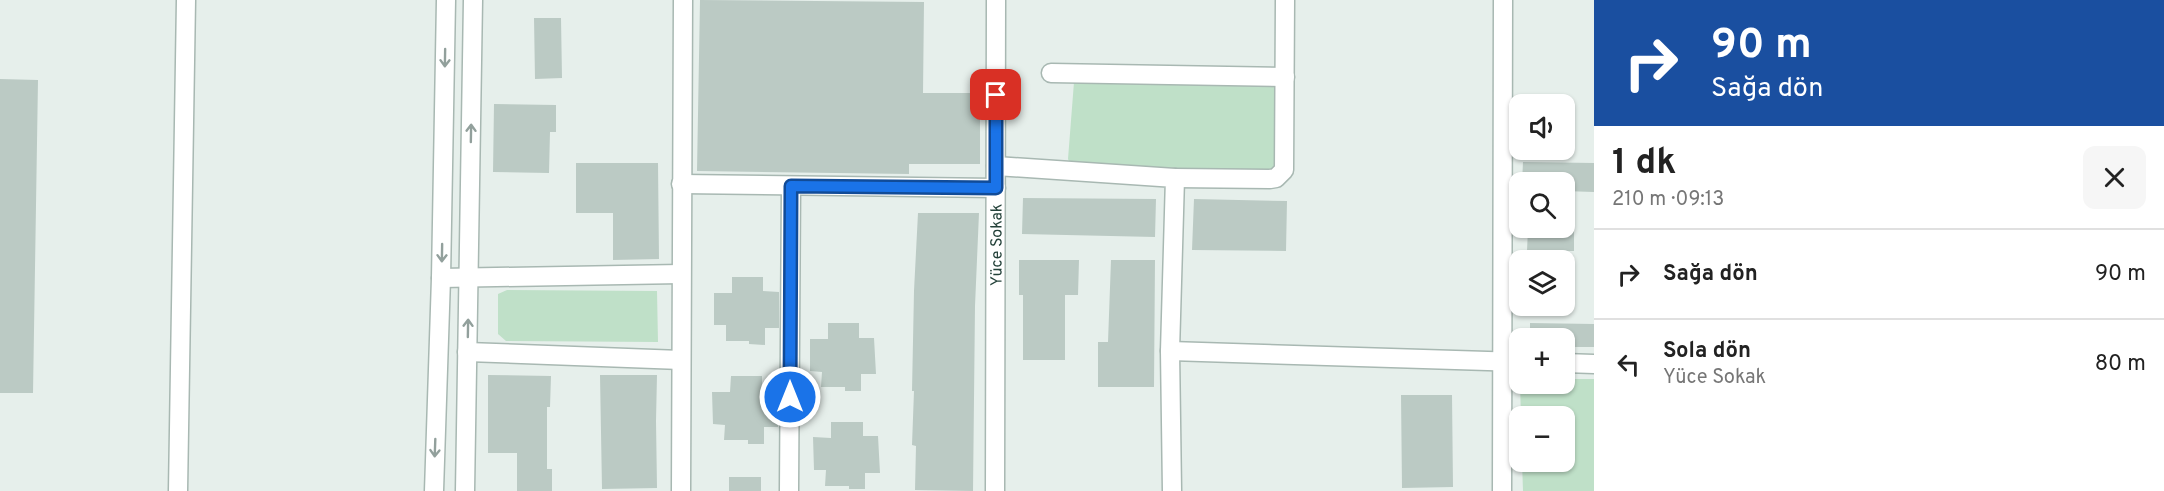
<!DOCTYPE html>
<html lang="tr">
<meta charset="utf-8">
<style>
:root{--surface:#fff;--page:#f6f6f6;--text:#222;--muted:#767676;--line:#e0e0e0}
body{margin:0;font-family:Overpass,sans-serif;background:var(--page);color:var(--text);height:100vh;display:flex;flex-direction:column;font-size:22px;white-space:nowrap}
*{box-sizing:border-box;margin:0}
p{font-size:20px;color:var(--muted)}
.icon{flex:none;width:33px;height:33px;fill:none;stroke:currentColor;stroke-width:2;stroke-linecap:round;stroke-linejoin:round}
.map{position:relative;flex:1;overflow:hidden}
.drawer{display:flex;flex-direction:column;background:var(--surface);width:570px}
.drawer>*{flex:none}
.hud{background:#1a4fa0;color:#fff;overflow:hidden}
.buttons{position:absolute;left:1509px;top:94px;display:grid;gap:12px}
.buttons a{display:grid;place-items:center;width:66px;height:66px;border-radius:12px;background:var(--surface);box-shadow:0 2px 4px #0004;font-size:30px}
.pin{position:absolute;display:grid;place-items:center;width:51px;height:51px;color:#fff;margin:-26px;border-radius:12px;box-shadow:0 3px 9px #0006}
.me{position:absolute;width:66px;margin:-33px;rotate:0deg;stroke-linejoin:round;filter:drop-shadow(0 0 4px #0008)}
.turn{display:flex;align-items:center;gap:21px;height:126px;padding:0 18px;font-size:27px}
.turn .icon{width:78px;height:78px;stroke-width:2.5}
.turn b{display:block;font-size:42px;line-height:51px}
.round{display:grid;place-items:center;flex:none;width:63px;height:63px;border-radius:12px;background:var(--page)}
.summary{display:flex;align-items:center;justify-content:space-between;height:102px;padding:0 18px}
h1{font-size:36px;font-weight:700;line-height:45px}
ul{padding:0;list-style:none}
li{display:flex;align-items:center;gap:18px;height:90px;padding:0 18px;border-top:2px solid var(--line)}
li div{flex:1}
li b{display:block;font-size:22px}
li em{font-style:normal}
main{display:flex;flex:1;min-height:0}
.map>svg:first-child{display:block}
.green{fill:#bfe0c8}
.building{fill:#bbcac4}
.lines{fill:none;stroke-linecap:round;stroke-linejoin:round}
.minor-casing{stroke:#a8b8b2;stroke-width:21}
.minor{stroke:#fff;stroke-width:18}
.oneway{stroke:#92a09c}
.route-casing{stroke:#114b97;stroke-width:15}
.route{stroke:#1a73e8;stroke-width:10}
.labels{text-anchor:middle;stroke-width:5;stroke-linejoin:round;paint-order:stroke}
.street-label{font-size:16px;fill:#24423a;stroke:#f7fbf9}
</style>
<main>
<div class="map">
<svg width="1594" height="491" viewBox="0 0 1594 491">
<rect width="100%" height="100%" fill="#e6efeb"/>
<path class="green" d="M1074 82 1276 86 1275 172 1072 167 1068 159Z
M507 290 657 291 658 342 506 341 498 334V294Z
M1565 379H1594V491H1523L1522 462H1564V417H1521L1520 384H1564Z"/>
<path class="building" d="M700 0 924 2 923 93H980V164H909V174L697 171Z
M534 18H561L562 78 535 79Z
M0 79 38 80 33 393H0Z
M494 104 556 105V132H550L549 173 493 172Z
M1523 162 1594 163V192L1564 191V183H1522Z
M576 163H658L659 259 613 260V213H576Z
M1023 198 1156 199 1155 237 1022 234Z
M1194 199 1287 201 1286 251 1192 250Z
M918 213H979L975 306 973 491 915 490 916 446 912 445 914 391H912L914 291Z
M1528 228H1574V251H1527Z
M1019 260H1079L1078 295H1065V360H1023V295H1019Z
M1111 260H1155L1154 387H1098V342H1108Z
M732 277H763V291L779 292V328H765V345L749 344V341H726V325H714V293H732Z
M828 323H859V338H874L876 374H861V391H845V387H821L822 372 810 371V339H828Z
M1530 323 1594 324V347H1564V339H1530Z
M488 375 551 376 550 407H547V469H552V491H517V453H488Z
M600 375H657L656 421 657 488 602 489Z
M731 376H762V391H777L778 427H764V444H748V440H724L725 425 713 424 712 392H730Z
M1401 395H1452L1453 487 1402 488Z
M831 422H863V436H878L880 473H865V489H849V486H825L826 470H814L813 437 831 438Z
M729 477H761V491H729Z"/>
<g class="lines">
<defs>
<g id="minor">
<path d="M1051 73 1285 77"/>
<path d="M996 166 1175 178 1170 351 1172 491"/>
<path d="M1175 178 1270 179 1276 178 1284 170 1285 0"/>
<path d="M681 184 996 188"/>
<path d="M441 278 681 274"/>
<path d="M1170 351 1520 362"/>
<path d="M467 352 681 360"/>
<path d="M1564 363 1594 364"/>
<path d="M178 491 186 0"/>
<path d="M434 491 441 278 446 0"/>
<path d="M465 491 473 0"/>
<path d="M681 491 683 0"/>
<path d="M789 491 791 186"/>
<path id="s1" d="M995 491 996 0"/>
<path d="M1502 491 1503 0"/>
</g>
</defs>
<use href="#minor" class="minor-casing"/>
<use href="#minor" class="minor"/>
</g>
<defs><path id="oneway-shaft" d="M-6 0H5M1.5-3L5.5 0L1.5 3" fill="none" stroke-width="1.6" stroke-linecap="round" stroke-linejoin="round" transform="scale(1.5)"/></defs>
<g class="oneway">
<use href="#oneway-shaft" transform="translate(445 58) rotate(91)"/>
<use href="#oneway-shaft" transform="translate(471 133) rotate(-89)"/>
<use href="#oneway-shaft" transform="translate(442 253) rotate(91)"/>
<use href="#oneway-shaft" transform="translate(468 328) rotate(-89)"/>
<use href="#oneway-shaft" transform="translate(435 448) rotate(92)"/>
</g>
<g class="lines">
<defs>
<path id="route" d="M790 397 791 186 996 188V95"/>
</defs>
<use href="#route" class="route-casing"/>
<use href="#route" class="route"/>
</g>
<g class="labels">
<g class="street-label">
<text dy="6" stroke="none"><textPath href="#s1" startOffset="246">Yüce Sokak</textPath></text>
</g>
</g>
</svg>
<div class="buttons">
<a><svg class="icon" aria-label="sound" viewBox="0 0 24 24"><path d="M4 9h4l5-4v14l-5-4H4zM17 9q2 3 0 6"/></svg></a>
<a><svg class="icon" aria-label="search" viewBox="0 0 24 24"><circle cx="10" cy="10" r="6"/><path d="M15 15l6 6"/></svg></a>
<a><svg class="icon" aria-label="layers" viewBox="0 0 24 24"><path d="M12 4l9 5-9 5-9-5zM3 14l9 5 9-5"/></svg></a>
<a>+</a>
<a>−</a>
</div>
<div class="pin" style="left:996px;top:95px;background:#d93025"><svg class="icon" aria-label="arrive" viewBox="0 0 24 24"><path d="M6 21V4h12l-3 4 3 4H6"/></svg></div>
<svg class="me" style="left:790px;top:397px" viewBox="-20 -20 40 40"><circle r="17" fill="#1a73e8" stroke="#fff" stroke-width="3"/><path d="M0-11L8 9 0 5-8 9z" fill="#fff"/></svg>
</div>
<section class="drawer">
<div class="hud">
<div class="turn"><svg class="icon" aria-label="right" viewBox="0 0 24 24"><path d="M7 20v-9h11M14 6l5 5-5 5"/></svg><div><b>90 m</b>Sağa dön</div></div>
</div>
<div class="summary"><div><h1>1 dk</h1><p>210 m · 09:13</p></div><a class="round"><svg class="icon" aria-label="close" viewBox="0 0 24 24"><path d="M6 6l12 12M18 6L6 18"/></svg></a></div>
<ul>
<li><svg class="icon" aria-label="right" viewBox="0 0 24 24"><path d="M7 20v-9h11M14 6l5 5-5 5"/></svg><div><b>Sağa dön</b></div><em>90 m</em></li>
<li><svg class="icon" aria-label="left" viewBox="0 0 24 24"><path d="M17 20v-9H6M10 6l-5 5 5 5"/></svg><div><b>Sola dön</b><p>Yüce Sokak</p></div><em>80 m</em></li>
</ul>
</section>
</main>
